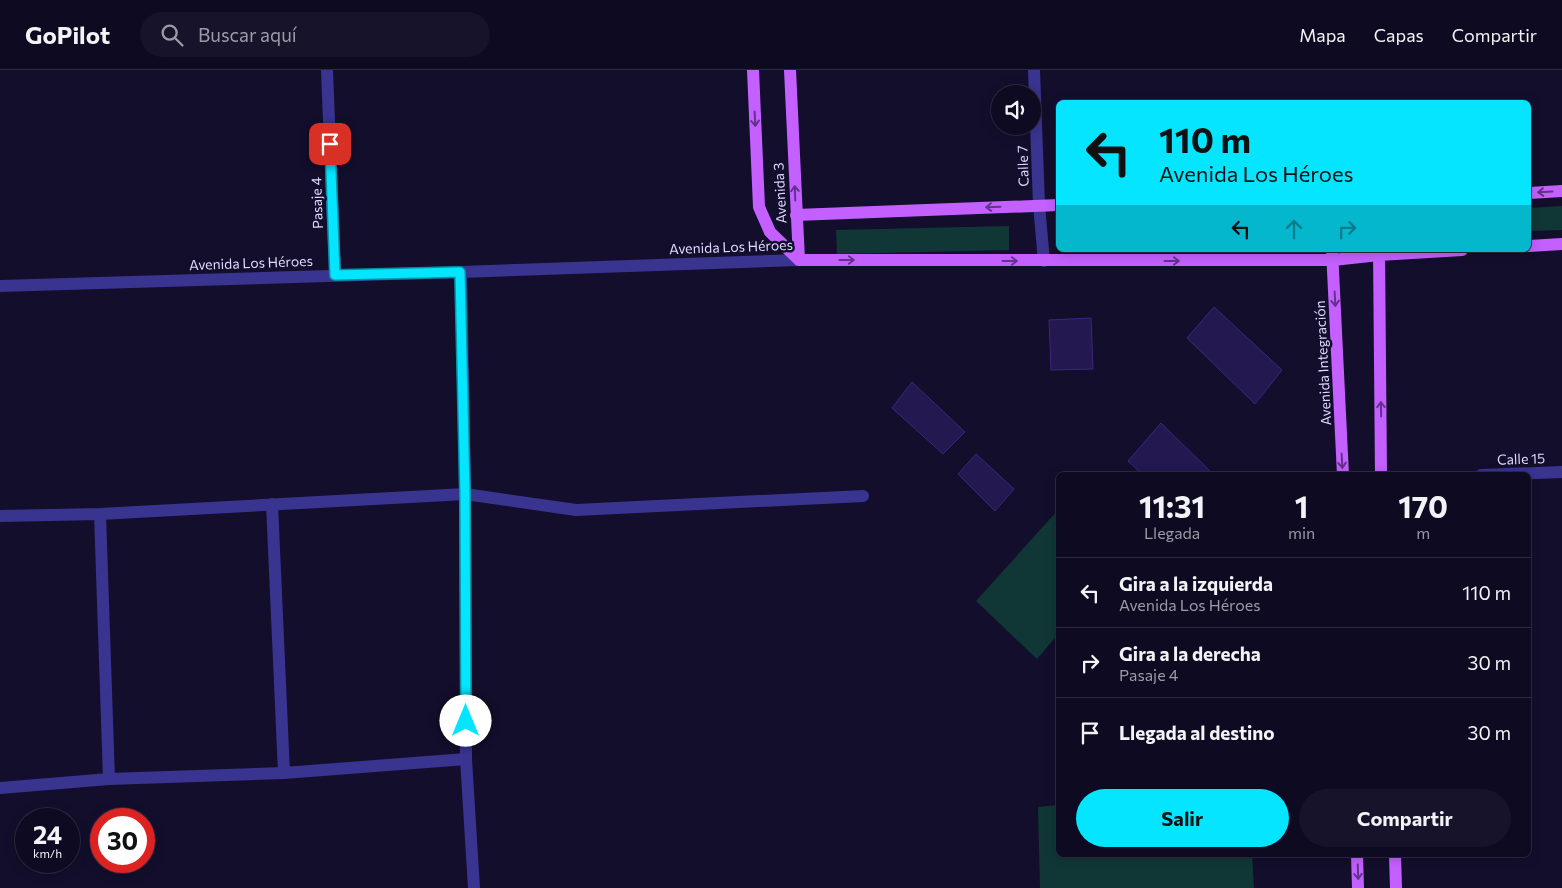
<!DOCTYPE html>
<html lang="es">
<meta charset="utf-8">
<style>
:root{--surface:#0e0a21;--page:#17132a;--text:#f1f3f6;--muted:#9b9aa5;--line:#2e2b3f;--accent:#05e5ff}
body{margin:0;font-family:Commissioner,sans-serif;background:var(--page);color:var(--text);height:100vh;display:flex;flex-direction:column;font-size:19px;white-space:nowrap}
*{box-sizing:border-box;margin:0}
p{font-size:16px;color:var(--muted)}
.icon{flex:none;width:28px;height:28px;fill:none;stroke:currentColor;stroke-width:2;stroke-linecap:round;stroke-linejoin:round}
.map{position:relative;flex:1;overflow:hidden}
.sheet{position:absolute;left:1056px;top:402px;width:475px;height:385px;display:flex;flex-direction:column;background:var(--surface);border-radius:8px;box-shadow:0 2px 12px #0003,0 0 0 1px var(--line)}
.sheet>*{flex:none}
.banner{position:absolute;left:1056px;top:30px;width:475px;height:152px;border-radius:8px;box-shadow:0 2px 12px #0003,0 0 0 1px var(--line);background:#05e5ff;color:#111;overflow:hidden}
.tools{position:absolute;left:991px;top:15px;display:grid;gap:10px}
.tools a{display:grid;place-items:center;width:50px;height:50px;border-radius:50%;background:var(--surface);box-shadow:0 2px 12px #0003,0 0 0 1px var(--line);font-size:25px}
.speed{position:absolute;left:15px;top:738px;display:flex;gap:10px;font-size:25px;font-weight:700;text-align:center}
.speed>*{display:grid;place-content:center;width:65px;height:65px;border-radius:50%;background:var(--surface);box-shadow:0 2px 12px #0003,0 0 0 1px var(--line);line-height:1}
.speed small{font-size:12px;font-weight:400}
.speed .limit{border:8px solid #d22;background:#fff;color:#111}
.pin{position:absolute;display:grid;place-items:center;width:42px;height:42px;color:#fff;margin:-21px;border-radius:10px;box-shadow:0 2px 8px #0006}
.me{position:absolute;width:55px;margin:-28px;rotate:0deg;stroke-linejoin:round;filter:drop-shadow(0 0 4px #0008)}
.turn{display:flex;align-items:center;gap:18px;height:105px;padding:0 20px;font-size:22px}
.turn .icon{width:65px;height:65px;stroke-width:2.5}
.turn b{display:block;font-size:35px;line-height:42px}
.lanes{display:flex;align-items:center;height:48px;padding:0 20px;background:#0003;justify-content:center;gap:25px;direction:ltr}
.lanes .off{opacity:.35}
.eta{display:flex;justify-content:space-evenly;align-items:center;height:85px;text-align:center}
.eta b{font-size:30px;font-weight:700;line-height:35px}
.primary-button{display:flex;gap:10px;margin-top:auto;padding:10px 20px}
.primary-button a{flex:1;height:58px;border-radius:30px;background:var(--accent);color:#111;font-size:20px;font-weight:700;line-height:58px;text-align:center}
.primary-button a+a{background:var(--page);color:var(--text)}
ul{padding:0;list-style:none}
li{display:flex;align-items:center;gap:15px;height:70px;padding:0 20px;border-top:1px solid var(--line)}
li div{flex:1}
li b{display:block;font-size:19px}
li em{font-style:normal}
header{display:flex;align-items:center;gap:30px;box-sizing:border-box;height:70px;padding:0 25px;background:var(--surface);border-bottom:1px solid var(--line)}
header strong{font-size:24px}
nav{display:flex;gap:28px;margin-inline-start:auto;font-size:18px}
.search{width:350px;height:45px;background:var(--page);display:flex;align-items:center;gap:12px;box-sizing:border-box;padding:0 18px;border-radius:28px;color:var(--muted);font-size:19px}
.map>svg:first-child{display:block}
.green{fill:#103736}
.building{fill:#23184f;stroke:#39287e}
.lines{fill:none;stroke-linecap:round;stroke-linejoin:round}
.minor{stroke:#383490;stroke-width:12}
.major{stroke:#c460ff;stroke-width:12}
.oneway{stroke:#63338b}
.route-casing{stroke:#0395a6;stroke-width:12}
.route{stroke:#05e5ff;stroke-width:9}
.labels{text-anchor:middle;stroke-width:5;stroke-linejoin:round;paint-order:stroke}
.street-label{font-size:14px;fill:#ded9ff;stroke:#130e2c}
</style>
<header>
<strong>GoPilot</strong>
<div class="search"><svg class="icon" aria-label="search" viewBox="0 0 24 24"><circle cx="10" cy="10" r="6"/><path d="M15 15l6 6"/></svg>Buscar aquí</div>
<nav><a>Mapa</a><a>Capas</a><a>Compartir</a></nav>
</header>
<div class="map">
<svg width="1562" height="818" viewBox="0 0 1562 818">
<rect width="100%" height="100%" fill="#130e2c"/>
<path class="green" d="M1562 136V160L1529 161V138Z
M1009 156V180L837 184 836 160Z
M1058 440 1059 563 1037 589 976 531Z
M1059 735V785H1252L1254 818H1040L1038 737Z"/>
<path class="building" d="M1214 237 1282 300 1255 334 1187 268Z
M1091 248 1093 299 1051 300 1049 250Z
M912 312 965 362 943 384 892 338Z
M1161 353 1214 405H1143L1128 391Z
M976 384 1014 419 995 441 958 404Z"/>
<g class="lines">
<path class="minor" d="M327 0 335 205
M1034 0 1039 135 1044 191
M461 202 465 424 466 689 474 818
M0 216 461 202 799 190
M1481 405 1562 402
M272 434 284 703
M100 444 109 709
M0 446 100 444 465 424 576 440 863 426
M0 718 109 709 284 703 466 689"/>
<path class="major" d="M753 0 759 137 770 162 799 190
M790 0 799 190
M1529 123 1562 121
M796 145 1059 135
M1529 176 1562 174
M1332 180 1343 405
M1379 180 1381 405
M799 190H1333L1379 185 1462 180
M1357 785 1358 818
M1395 785 1396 818"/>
</g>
<defs><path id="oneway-shaft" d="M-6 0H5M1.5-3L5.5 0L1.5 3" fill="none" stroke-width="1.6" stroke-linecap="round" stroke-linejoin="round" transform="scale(1.25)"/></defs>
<g class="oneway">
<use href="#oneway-shaft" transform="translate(755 49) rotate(87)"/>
<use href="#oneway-shaft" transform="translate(1545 122) rotate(177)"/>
<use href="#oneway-shaft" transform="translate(795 123) rotate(-92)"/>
<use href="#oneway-shaft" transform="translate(993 137) rotate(178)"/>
<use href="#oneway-shaft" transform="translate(847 190)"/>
<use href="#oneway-shaft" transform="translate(1010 191)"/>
<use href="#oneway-shaft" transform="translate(1172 191)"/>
<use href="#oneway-shaft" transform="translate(1335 229) rotate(87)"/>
<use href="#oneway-shaft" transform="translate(1381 339) rotate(-91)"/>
<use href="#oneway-shaft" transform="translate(1342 391) rotate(87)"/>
<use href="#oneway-shaft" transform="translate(1358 802) rotate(88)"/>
</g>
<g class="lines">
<defs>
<path id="route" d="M330 74 335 205 460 202 465 424 466 651"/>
</defs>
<use href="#route" class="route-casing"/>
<use href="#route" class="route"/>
</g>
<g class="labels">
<g class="street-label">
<text transform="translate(1023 96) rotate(-92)" y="5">Calle 7</text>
<text transform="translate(780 123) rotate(-93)" y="5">Avenida 3</text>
<text transform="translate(317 133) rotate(-92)" y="5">Pasaje 4</text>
<text transform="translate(731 177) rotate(-2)" y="5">Avenida Los Héroes</text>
<text transform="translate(251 193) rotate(-2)" y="5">Avenida Los Héroes</text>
<text transform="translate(1323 293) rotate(-93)" y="5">Avenida Integración</text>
<text transform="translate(1521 389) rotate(-2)" y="5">Calle 15</text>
</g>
</g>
</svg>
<div class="tools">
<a><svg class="icon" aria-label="sound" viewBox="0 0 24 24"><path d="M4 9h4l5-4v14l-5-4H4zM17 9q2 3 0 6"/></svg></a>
</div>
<div class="speed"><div>24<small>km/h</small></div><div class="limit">30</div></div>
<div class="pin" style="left:330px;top:74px;background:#d93025"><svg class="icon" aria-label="arrive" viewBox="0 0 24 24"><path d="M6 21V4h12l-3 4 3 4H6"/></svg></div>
<svg class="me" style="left:466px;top:651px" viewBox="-20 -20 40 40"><circle r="19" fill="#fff"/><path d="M0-13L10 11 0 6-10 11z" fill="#05e5ff"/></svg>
<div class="banner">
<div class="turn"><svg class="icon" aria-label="left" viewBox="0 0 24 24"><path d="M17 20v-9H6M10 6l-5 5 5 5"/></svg><div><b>110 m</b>Avenida Los Héroes</div></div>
<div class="lanes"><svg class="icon" aria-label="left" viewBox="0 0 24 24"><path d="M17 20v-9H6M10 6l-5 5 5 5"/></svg><svg class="icon off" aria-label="ahead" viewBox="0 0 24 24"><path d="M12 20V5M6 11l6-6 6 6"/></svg><svg class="icon off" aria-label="right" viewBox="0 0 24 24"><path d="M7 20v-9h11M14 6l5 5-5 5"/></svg></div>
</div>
<section class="sheet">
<div class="eta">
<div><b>11:31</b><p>Llegada</p></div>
<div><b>1</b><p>min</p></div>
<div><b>170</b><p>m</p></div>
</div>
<ul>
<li><svg class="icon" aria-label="left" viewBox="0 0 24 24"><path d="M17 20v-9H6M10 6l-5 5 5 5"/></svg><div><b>Gira a la izquierda</b><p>Avenida Los Héroes</p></div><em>110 m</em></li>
<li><svg class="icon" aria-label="right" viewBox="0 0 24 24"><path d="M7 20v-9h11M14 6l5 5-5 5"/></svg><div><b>Gira a la derecha</b><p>Pasaje 4</p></div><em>30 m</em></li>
<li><svg class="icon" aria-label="arrive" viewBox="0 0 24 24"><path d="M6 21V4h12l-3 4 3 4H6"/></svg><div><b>Llegada al destino</b></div><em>30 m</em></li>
</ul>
<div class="primary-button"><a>Salir</a><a>Compartir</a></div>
</section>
</div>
